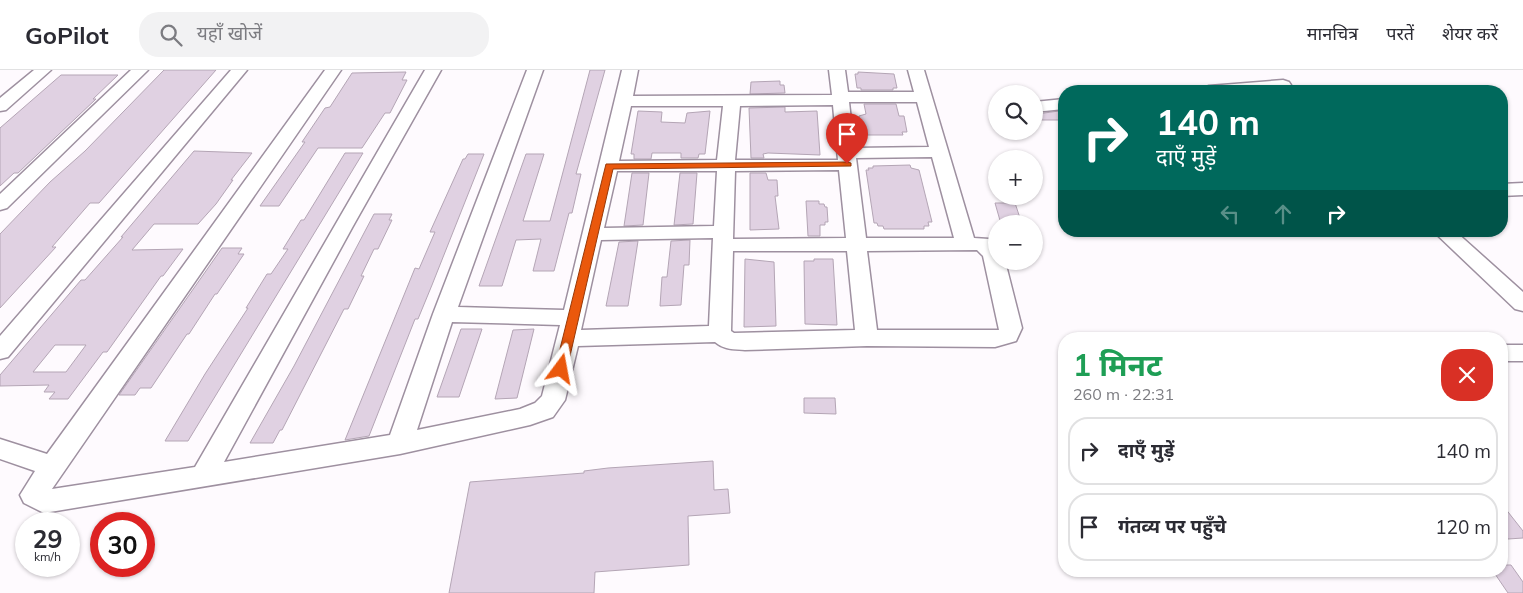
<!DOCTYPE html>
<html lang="hi">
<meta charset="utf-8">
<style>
:root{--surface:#fff;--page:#f2f2f3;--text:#2b2b33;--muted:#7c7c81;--line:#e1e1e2}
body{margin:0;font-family:Mulish,"Noto Sans Devanagari",sans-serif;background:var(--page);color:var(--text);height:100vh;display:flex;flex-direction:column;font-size:19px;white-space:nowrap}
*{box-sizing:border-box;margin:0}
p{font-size:16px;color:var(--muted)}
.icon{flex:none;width:28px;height:28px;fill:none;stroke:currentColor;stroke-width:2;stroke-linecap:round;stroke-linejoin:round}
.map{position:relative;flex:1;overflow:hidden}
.drawer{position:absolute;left:1058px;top:262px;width:450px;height:245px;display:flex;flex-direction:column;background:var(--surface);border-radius:20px;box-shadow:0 1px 4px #0004}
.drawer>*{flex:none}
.top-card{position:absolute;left:1058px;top:15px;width:450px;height:152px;border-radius:20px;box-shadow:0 1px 4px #0004;background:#00695c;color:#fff;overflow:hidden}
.fabs{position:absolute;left:988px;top:15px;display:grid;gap:10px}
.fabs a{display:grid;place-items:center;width:55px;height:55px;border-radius:50%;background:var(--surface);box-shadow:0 1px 4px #0004;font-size:25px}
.speed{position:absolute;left:15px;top:442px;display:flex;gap:10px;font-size:25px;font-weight:700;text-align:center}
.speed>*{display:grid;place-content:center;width:65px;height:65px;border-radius:50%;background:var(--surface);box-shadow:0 1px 4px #0004;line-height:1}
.speed small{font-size:12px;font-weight:400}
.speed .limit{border:8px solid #d22;background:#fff;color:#111}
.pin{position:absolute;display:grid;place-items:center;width:42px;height:42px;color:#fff;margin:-51px -21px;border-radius:50% 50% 50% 0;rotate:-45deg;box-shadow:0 0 5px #0007}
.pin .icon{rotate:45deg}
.me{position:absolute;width:55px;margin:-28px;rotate:13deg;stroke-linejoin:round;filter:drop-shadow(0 0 4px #0008)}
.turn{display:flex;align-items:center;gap:18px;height:105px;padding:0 15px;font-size:22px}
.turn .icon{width:65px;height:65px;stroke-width:2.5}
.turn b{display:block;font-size:35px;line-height:42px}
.lanes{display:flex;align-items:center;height:48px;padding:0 15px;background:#0003;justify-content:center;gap:25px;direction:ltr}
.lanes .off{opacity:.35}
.round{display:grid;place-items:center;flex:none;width:52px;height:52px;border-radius:20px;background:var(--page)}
.head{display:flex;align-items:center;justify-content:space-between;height:85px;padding:0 15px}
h1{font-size:30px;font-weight:700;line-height:38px;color:#1e9e55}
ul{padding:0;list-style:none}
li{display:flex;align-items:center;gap:15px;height:68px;margin:0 10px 8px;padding:0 5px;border:2px solid var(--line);border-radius:20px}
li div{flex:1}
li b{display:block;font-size:19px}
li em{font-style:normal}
header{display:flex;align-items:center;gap:30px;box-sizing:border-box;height:70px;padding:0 25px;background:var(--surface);border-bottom:1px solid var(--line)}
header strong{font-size:24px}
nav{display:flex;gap:28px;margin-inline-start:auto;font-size:18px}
.search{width:350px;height:45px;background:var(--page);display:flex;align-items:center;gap:12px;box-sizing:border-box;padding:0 18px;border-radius:20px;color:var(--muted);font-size:19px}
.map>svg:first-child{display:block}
.building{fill:#e0d1e2;stroke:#b4a5b5;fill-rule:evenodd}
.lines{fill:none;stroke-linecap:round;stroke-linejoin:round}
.minor-casing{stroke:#9e90a0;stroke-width:3}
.minor{fill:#fff;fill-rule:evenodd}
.route{fill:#ea580c;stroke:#983908}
</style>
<header>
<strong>GoPilot</strong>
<div class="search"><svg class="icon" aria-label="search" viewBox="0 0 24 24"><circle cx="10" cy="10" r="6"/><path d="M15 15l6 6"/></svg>यहाँ खोजें</div>
<nav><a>मानचित्र</a><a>परतें</a><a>शेयर करें</a></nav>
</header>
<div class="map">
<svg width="1523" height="523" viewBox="0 0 1523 523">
<rect width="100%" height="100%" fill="#fefafe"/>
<path class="building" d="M164 0H216L99 133H90L52 177H56L0 238V164L50 112 85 81Z
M590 0H605L576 104H581L572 143H569L554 201H533L541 169 516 170 502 216H479L526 84H544L523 151H550Z
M406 2 402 10H407L390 43H385L362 78H318L279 136H260L305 72H302L325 38 330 37 352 3Z
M858 2 894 4 897 18H893V20H861V18H857L855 4H858Z
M61 5H118L93 29H96L18 103H14L0 116V58Z
M780 11V15H784L785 23 750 24 751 12Z
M864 34H896L899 46H904L907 62H902L903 65H867V63H862L860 60 859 46 866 44Z
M785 37V42L817 41 820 85 768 83 763 84 764 88H751L749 38Z
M638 41 662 42 661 52 685 53 687 43 710 41 705 84H699L698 88H681V83H652L651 89H634V84H631Z
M1059 41 1063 50H1040L1037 44Z
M194 81 252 83 231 110H233L216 134 198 154H154L132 180 183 179 163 206H161L107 282H103L68 329H49L55 322H44L49 315 0 316V305L81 210H85L123 167H121ZM55 275H86L66 302H33Z
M345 83H363L188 371H165L205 304 248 238H246L267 204H271L288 179H283L301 150H304Z
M468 84H484L432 215 418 249H415L369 366 345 370 415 198 419 199 435 162H430L463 89H465Z
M910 95 911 98 919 100 932 152H928L929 156H924V159H884L883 156H878L877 153H874L866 100H869L868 98H873V96Z
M632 103H649L643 155 624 156Z
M680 103H697L693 154 674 155Z
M750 103H766L768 110H777L778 126H775L779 159 750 160Z
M806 131H819V134H824L825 137H827L828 152H825V155H820V166H808Z
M995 133H1015L1022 154H1001Z
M374 144H392L389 150H392L378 179H374L361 206H364L348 239H344L282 360H280L273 373H250L294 296Z
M690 170 689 195H684L681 235 660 236 662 207H667L671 171Z
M638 171 628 236H606L619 172Z
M222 178H242L238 184H244L217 224H215L189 264H187L151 318H140L135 325H119Z
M745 189 774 192 776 256 744 257Z
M814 189H833L837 255 805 254 804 191H814Z
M461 259H482L459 327H437Z
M534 259 517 328 495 329 513 260Z
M804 328H835L836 344 804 343Z
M713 391 714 420 728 419 730 443 688 446 689 495 595 502 594 523H449L470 412 584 403V401L608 398Z
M1501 433 1523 461V468L1508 469 1501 460Z
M1501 495H1511L1523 512V523H1508L1493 501H1501Z"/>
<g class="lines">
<defs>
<path id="minor" d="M34 0H51L6 40 0 41V28Z
M131 0H148L7 138 0 140V124Z
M231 0H247L8 287 0 289V266Z
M325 0H341L52 419 195 397 425 0H441L353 156 224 392 390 365 433 244 527 0H543L458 237 564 240 622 0H638L633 26 832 25 829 0H845L848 22H914L908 0H924L974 168 989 169 996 175V191H1005L1022 258 1016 271 995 277 867 276 745 280C734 279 724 280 715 272L578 276 565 330 553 347 530 355 400 384 44 443 24 433 20 425 35 401 0 389V369L47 384ZM849 32H917L929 77 854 78ZM833 35 838 90H735L740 36ZM631 36H723L717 90 619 91ZM932 87 954 168H866L856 88ZM839 100 846 168 733 169 735 101ZM617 101H717L714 156 604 158ZM713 168 709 256 581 260 601 170ZM977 180 983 186 999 260H877L867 181ZM733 181H847L855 260 734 263 731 261ZM452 252 560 255 542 326 535 333 520 339 417 360Z
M1283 10 1289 12 1291 15 1289 18 1265 21H1201L1203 18 1209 16Z
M1064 29V39L1034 42V32Z
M1523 113V125L1501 126V114Z
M1433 161H1455L1523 222V241L1515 239Z
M1501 275H1523V291H1501Z"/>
</defs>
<use href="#minor" class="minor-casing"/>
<use href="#minor" class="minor"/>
</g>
<path class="route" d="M847 92 851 93V96L613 99 567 299 565 302H557L555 299 606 94Z"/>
</svg>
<div class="fabs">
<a><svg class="icon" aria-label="search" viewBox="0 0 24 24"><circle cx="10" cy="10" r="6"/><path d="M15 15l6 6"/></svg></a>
<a>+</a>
<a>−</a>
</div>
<div class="speed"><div>29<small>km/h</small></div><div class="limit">30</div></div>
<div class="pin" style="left:847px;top:94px;background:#d93025"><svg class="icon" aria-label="arrive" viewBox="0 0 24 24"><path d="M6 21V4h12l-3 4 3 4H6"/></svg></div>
<svg class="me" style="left:561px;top:299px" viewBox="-20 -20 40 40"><path d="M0-17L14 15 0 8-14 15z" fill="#ea580c" stroke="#fff" stroke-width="4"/></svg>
<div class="top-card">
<div class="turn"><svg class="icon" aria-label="right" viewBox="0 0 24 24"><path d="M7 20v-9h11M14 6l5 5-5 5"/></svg><div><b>140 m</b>दाएँ मुड़ें</div></div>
<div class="lanes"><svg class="icon off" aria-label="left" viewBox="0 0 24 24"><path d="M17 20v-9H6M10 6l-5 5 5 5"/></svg><svg class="icon off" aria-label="ahead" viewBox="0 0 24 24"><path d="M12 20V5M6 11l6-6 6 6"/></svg><svg class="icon" aria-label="right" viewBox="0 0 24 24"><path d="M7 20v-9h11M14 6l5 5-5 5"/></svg></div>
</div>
<section class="drawer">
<div class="head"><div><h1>1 मिनट</h1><p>260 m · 22:31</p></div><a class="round" style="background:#d93025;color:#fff"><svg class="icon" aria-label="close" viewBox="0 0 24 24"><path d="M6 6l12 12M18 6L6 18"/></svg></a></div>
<ul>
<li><svg class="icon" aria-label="right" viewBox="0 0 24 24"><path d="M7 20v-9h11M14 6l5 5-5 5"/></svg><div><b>दाएँ मुड़ें</b></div><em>140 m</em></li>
<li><svg class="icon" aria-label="arrive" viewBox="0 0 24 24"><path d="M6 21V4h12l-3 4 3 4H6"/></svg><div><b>गंतव्य पर पहुँचे</b></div><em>120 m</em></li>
</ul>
</section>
</div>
